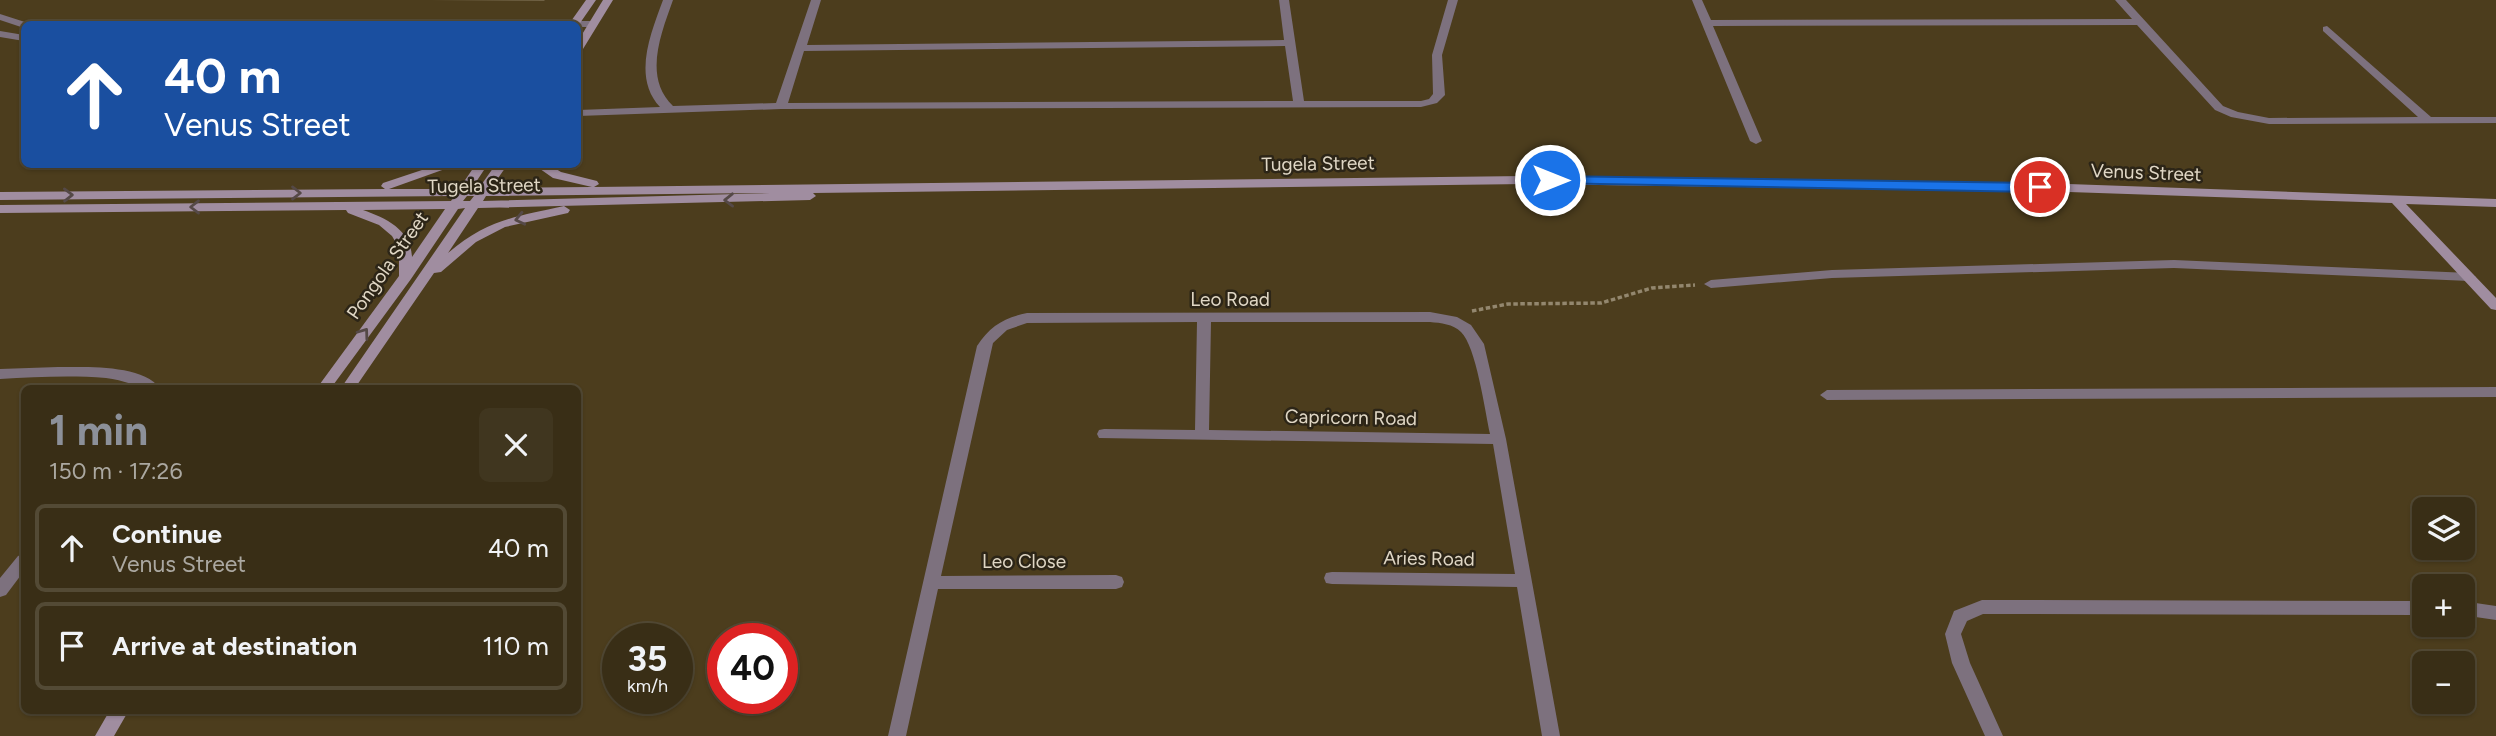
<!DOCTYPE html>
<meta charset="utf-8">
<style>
:root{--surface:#392e16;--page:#40361f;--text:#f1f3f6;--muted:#aba8a1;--line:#534a35;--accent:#8c9099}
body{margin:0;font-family:Figtree,sans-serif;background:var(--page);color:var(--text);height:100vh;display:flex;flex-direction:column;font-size:26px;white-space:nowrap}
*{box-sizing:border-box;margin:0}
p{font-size:23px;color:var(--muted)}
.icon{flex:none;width:38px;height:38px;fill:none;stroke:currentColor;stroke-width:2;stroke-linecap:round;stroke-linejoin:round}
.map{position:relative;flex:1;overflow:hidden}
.details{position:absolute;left:21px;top:385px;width:560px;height:329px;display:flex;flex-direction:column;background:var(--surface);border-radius:10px;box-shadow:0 2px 5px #0004,0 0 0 2px var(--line)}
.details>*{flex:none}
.banner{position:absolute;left:21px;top:21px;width:560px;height:147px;border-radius:10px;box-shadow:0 2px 5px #0004,0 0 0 2px var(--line);background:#1a4fa0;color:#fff;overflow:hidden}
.fabs{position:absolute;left:2412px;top:497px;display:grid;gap:14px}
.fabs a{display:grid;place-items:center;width:63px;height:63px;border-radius:10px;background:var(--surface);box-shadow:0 2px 5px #0004,0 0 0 2px var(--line);font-size:35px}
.speed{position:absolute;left:602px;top:623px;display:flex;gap:14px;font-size:35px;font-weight:700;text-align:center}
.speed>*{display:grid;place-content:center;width:91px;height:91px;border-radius:50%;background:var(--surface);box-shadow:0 2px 5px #0004,0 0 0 2px var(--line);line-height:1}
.speed small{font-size:18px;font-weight:400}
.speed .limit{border:10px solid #d22;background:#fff;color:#111}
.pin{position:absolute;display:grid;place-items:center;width:60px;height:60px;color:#fff;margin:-30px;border:4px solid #fff;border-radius:50%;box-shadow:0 2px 7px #0007}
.me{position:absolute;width:77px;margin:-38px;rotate:90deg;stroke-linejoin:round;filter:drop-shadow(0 0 5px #0008)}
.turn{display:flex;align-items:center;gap:24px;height:147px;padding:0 28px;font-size:32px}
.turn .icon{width:91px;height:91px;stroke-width:2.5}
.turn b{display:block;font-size:49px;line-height:60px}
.round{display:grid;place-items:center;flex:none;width:74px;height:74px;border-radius:10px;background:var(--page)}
.summary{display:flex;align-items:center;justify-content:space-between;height:119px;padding:0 28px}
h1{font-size:42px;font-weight:700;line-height:52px;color:var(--accent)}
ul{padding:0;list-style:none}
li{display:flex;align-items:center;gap:21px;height:88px;margin:0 14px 10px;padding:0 14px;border:4px solid var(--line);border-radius:10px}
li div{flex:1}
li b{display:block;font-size:26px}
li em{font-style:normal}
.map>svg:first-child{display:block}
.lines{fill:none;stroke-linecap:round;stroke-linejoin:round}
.path{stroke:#93876e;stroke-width:3.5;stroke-dasharray:4.5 2.5;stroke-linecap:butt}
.lane{fill:#7d717e;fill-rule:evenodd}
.street{fill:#7d717e;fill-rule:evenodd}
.secondary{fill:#a08da0;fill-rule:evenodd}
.wall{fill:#6f6144}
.oneway{stroke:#554947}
.route{fill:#1a73e8;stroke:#114b97;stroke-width:2}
.labels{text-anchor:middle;stroke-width:5;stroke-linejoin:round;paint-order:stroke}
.street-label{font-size:19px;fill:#e0d7c5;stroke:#2c2517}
</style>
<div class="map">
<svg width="2496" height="736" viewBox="0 0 2496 736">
<rect width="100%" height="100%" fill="#4c3d1d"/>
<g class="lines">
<path class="path" d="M1472 311 1508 304 1601 303 1652 288 1695 285"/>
<path class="lane" d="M0 14 28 23 29 24H24V28L0 20Z
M416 21H593L598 24 593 27H578V24H411Z
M0 31 24 35V41L0 37Z"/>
<path class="street" d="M663 0H673C661 34 643 77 673 106L776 103 811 0H821L807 45 1284 40 1279 0H1289L1304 101H1421L1429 99 1433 94 1432 55 1448 0H1458L1442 55 1445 95 1437 103 1421 107 781 109 578 116V110L660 107C632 77 651 33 663 0ZM1285 46 1293 101 788 103 804 51Z
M1692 0H1702L1711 20 2132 19 2115 0H2126L2223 106 2238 112 2269 118 2418 117 2323 31V27L2327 26 2431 117H2496V123L2269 124 2231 117 2215 110 2137 25 1713 26 1762 141 1756 144 1750 141Z
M2174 260 2469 273 2476 277 2469 281 2174 268 1832 278 1711 288 1704 284 1711 280 1832 270Z
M1430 312 1457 317 1471 325 1484 344 1506 439 1560 736H1542L1517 587 1332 584 1326 583 1324 578 1326 573 1332 572 1515 574 1493 444 1099 438 1097 434 1099 430 1104 429 1195 430 1197 322 1027 323 1007 330 993 343 941 576 1116 575 1122 577 1124 582 1122 587 1116 589H938L906 736H888L977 346C990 326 1004 318 1027 313ZM1211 322H1430C1441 323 1453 324 1461 332 1476 346 1485 411 1490 434L1209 430Z
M58 367C85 367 142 364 160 388 142 390 125 380 106 378 71 375 35 377 0 379V369Z
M2496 387V397L1827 400 1820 395 1827 390Z
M24 554V571L6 595 0 597V578L18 556Z
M1982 600 2424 601V615L1983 614 1967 621 1961 634 1970 663 2003 736H1985L1952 663 1945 634 1954 611Z
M2462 601 2496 606V620L2462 615Z"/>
<path class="secondary" d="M586 0H596L578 26 569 24Z
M603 0H613L583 49 578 52V41Z
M440 164H459L389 189H459L476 164H488L472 188H479L496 164H508L491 188 592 187 553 178 533 164H548L561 172 597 181 599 184 594 187 1526 176 2040 183 2496 199V207L2406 204 2496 298V310L2491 309 2392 203 2040 191 1526 184 813 193 816 196 810 200 478 208 448 253C488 219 515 217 564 206L570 210 568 213 505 227 476 242 441 272 434 273 355 388H341L465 208 458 209 411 279 331 388H317L399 276V248L392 236 379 225 348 213 346 210 0 213V205L451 201 454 196 0 200V192L385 189 381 186 383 183ZM770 193 483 201 486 196ZM467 196H474L470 201H463ZM445 209 412 257C411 230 386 218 363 210Z
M110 710H129L114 736H95Z"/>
</g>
<path class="wall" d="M430 0H545L544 1Z"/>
<defs><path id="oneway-chevron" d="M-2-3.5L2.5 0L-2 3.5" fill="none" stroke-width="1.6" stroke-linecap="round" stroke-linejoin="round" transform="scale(1.75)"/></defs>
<g class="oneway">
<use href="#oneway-chevron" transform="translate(296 193)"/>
<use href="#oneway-chevron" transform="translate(68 195) rotate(-1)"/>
<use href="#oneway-chevron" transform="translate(729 200) rotate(179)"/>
<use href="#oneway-chevron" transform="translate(195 207) rotate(180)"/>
<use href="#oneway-chevron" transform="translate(520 219) rotate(167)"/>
<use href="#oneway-chevron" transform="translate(364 333) rotate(-54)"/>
</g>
<path class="route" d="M1550 176 2040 183 2047 187 2040 192 1545 183 1543 180Z"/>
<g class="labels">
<g class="street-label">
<text transform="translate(1318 163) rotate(-1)" y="7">Tugela Street</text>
<text transform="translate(2146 172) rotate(2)" y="7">Venus Street</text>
<text transform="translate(484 185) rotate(-1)" y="7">Tugela Street</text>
<text transform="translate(387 265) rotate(-55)" y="7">Pongola Street</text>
<text x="1230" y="306">Leo Road</text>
<text transform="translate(1351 417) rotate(1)" y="7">Capricorn Road</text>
<text transform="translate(1429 558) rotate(1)" y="7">Aries Road</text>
<text x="1024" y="568">Leo Close</text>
</g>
</g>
</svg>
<div class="fabs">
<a><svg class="icon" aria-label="layers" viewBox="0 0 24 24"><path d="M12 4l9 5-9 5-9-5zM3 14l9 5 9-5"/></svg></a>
<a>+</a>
<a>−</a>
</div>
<div class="speed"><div>35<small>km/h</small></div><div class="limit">40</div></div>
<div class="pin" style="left:2040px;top:187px;background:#d93025"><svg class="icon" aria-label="arrive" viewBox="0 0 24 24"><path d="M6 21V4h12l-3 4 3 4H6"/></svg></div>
<svg class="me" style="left:1550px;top:180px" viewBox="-20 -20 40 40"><circle r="17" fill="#1a73e8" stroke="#fff" stroke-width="3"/><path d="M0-11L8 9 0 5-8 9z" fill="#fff"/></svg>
<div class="banner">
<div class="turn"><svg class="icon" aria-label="ahead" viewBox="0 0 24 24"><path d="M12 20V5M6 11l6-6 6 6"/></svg><div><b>40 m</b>Venus Street</div></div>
</div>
<section class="details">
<div class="summary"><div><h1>1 min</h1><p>150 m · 17:26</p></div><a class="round"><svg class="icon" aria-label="close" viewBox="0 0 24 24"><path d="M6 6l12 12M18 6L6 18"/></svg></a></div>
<ul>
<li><svg class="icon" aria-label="ahead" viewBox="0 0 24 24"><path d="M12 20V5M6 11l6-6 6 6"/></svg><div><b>Continue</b><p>Venus Street</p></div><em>40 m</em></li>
<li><svg class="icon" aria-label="arrive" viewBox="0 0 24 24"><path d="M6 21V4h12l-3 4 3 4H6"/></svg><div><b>Arrive at destination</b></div><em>110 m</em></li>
</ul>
</section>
</div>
